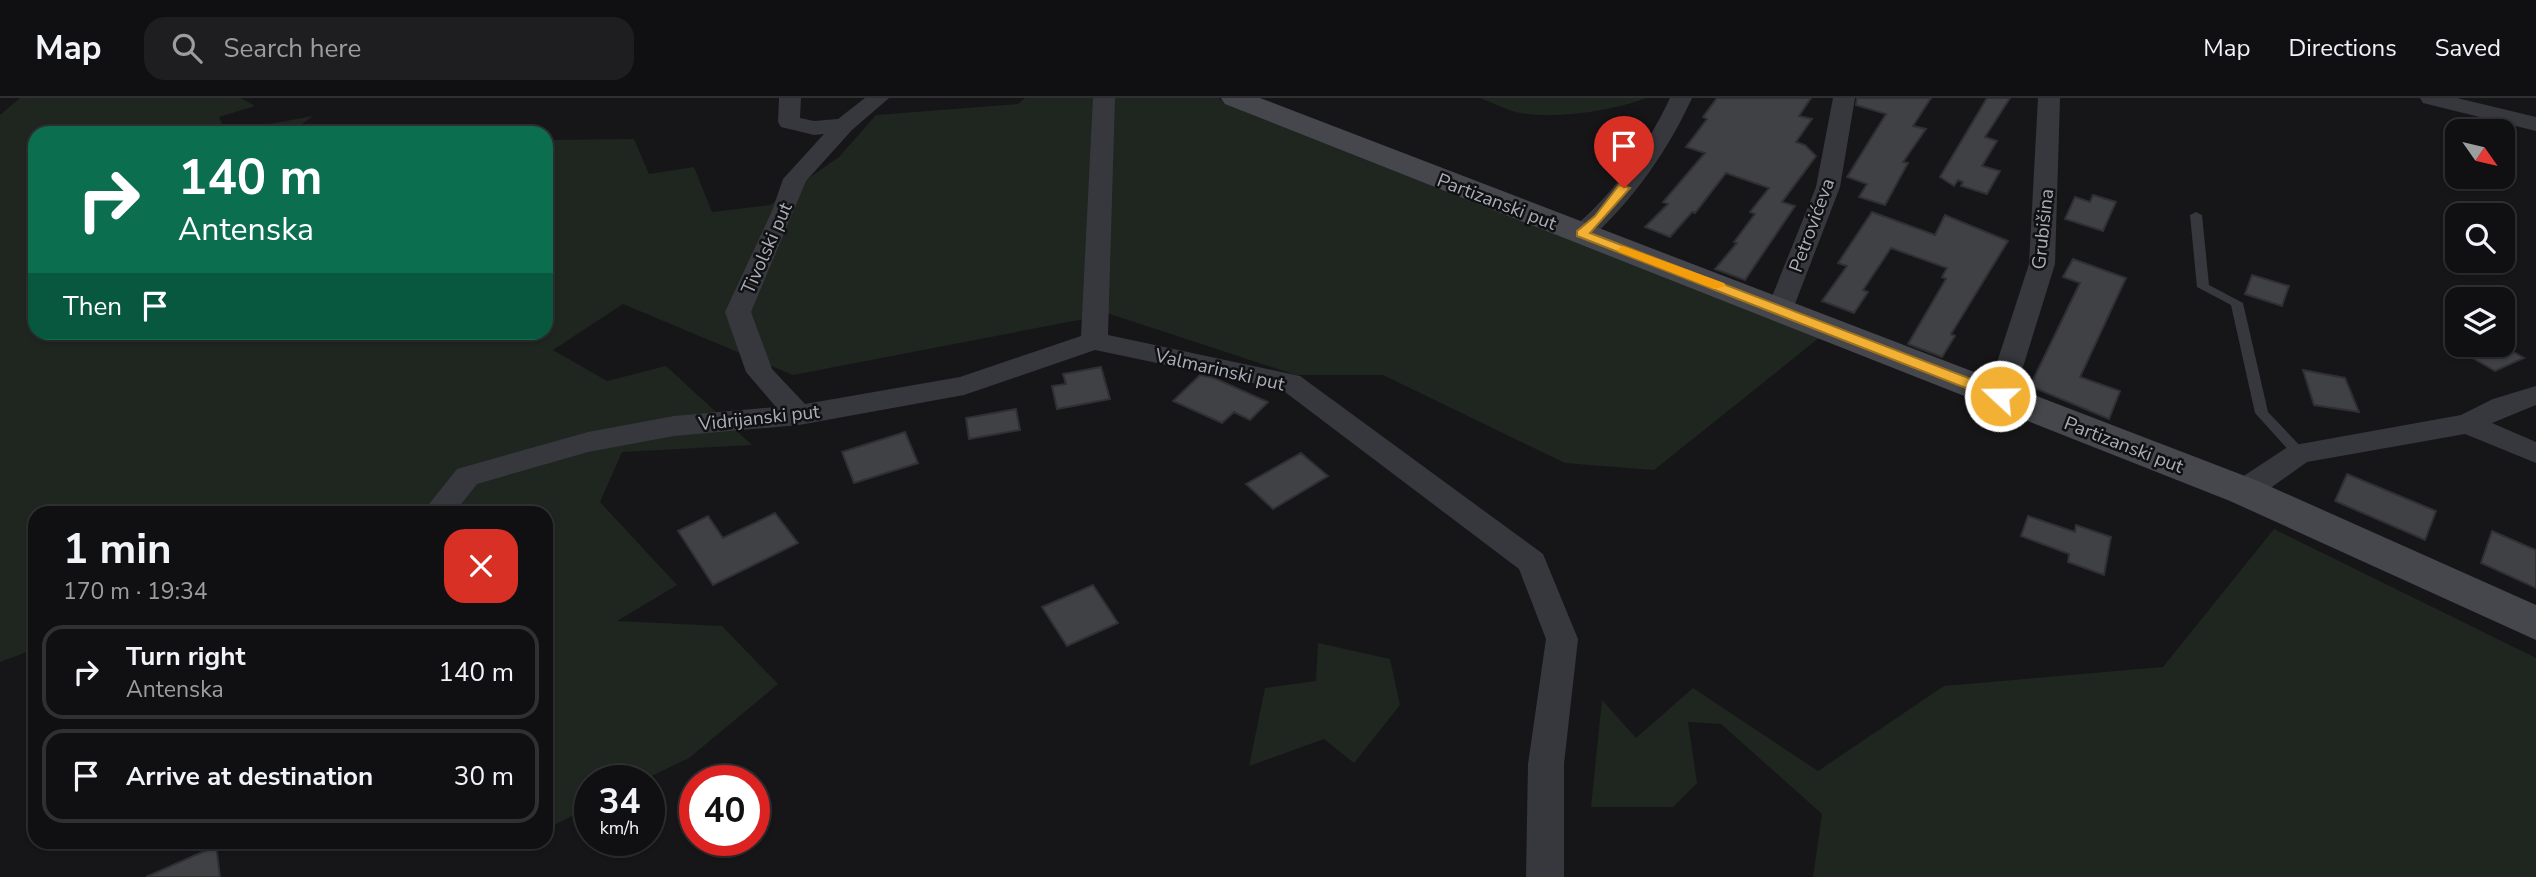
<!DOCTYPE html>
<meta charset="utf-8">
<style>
:root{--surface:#101012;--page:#1e1e20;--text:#f1f3f6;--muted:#9c9d9f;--line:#303032}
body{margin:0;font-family:"Nunito Sans",sans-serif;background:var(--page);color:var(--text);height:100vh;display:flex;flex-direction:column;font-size:26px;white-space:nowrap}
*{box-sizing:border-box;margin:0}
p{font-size:23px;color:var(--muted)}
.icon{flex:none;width:38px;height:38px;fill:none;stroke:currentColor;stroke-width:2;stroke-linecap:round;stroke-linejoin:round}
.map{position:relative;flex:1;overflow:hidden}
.drawer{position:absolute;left:28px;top:408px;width:525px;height:343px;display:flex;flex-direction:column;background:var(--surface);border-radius:21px;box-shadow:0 2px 5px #0004,0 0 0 2px var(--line)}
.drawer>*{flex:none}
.guide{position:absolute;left:28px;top:28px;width:525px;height:214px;border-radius:21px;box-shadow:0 2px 5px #0004,0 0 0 2px var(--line);background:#0b6e4f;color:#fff;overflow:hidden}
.needle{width:46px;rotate:124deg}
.tools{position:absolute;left:2445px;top:21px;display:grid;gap:14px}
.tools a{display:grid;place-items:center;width:70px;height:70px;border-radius:14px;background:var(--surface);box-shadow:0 2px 5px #0004,0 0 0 2px var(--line);font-size:35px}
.speed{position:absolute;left:574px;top:667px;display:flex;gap:14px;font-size:35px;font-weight:700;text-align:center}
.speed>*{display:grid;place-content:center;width:91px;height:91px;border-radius:50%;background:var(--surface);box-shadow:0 2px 5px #0004,0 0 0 2px var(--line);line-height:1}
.speed small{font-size:18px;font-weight:400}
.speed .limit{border:10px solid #d22;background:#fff;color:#111}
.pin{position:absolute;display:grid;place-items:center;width:60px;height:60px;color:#fff;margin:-72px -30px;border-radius:50% 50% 50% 0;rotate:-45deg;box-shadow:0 0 7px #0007}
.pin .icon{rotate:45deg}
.me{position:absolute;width:77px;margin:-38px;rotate:291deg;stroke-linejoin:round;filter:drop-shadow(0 0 5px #0008)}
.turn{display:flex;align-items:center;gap:24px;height:147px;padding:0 35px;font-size:32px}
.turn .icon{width:91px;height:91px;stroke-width:2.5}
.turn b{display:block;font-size:49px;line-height:60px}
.then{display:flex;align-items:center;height:66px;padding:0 35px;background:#0003;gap:14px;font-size:26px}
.round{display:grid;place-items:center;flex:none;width:74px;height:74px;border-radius:21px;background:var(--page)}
.summary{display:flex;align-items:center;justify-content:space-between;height:119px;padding:0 35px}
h1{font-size:42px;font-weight:700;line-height:52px}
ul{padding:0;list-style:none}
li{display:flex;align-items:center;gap:21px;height:94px;margin:0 14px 10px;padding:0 21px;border:4px solid var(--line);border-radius:21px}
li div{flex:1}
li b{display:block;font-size:26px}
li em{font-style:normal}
header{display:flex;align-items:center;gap:42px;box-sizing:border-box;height:98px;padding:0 35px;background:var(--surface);border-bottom:2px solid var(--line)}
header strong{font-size:33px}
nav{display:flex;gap:38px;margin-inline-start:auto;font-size:24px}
.search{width:490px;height:63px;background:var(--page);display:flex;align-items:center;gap:18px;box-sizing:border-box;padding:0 24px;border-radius:21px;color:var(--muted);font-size:26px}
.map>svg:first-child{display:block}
.green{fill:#1e261f}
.building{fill:#404145;stroke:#303034;stroke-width:2}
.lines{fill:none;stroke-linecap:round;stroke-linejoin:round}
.lane{fill:#37383d;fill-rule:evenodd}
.street{fill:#37383d;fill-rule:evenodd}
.secondary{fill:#45474d;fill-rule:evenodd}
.route{fill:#f2b134;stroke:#9d7322;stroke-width:2}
.slow{fill:#f59e0b}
.labels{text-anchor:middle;stroke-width:5;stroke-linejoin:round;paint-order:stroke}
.street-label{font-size:19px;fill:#a8adb8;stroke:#111113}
</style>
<header>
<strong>Map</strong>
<div class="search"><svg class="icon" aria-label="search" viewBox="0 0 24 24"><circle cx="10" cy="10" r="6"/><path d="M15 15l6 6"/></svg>Search here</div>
<nav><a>Map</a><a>Directions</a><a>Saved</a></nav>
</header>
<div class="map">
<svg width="2536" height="779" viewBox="0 0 2536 779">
<rect width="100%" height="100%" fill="#161618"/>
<path class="green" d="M20 0H241L255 8 219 19 226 34 313 18 290 35H35V234H546V42L634 41 649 76 694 69 712 114 770 107 839 59 876 17 1018 6 1025 0H1218L1819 240 1654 372 1565 365 1383 277H1296L1110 216 793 277 623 206 553 252 607 283 666 268 752 347 622 354 600 404 677 487 617 523 722 528 778 586 689 660 643 682H590V709L546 731V415H35V551L0 564V17Z
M1480 0H1646C1612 13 1553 22 1516 14 1504 11 1492 4 1480 0Z
M2274 431 2536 560V779H1813L1822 716 1721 626 1688 624 1697 685 1673 709H1591L1602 602 1636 640 1693 590 1818 673 1944 588 2163 569Z
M1318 545 1390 561 1400 607 1354 665 1324 641 1249 668 1265 590 1316 583Z"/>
<path class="building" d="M1717 0H1811L1799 18 1812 21 1796 44 1805 47 1816 58 1782 104 1795 108 1745 182 1715 171 1737 145 1734 144 1755 116 1750 114 1769 90 1726 75 1695 115 1692 114 1670 139 1645 129 1668 106 1663 104 1705 55 1686 49 1707 21 1703 19Z
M1857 0H1931L1913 28 1926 31 1903 64 1908 65 1885 107 1859 99 1867 86 1847 79 1886 16 1856 7Z
M1987 0H2010L1985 39 1997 43 1982 68 2000 73 1987 96 1961 88 1963 84 1958 82 1954 88 1940 79Z
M2093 97 2116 104 2103 133 2065 121 2075 99 2090 104Z
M1872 114 1935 137 1945 117 2008 143 1951 236 1955 238 1942 259 1908 246 1946 181 1942 179 1947 170 1891 150 1863 192 1868 194 1854 215 1822 203 1847 168 1838 165Z
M2073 161 2126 180 2080 279 2120 293 2109 321 2030 288 2080 185 2063 179Z
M2252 177 2289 188 2282 208 2245 196Z
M2450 247H2501L2524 260 2495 273Z
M1101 269 1110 301 1057 311 1052 288 1066 286 1063 276Z
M2303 272 2345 280 2359 314 2314 307Z
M1200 277 1214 280 1268 304 1250 322 1234 314 1222 325 1173 303Z
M1016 311 1020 332 969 341 966 320Z
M905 334 918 365 854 385 842 354Z
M1301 355 1328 378 1273 411 1246 386Z
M2347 376 2436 413 2425 442 2335 403Z
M775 415 798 445 713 487 678 433 708 418 723 440Z
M2028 418 2075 434 2076 427 2111 439 2104 477 2068 464 2069 456 2021 438Z
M2492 433 2536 452V490L2481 465Z
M1093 487 1118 525 1067 548 1042 509Z
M216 748 220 779H146Z"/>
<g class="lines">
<path class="lane" d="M2196 114 2202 117 2209 187 2243 205 2268 314 2304 352 2306 355 2304 358H2294L2255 315 2231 207 2197 189 2190 117Z"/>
<path class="street" d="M779 0H801L800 20 814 23 838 21 865 0H889L852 32 806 83 751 214 772 271 805 306 960 279 1081 238 1093 0H1115L1108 237 1300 278 1543 456 1578 541 1564 666V779H1526L1528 666 1546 541 1519 471 1281 291 1095 252 964 297 799 327 674 338 588 354 477 386 454 415H422L457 371 588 334 674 318 776 309 746 274 725 214 772 113 783 81 824 36 814 37 781 29 778 24Z
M1670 0H1692C1667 54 1634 101 1590 141H1572L1569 136 1572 131C1615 94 1646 51 1670 0Z
M1833 0H1855L1840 89 1793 211 1789 217H1771L1767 211 1816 89Z
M2038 0H2060L2055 166 2014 298 2010 305 2000 307 1990 305 1986 298 2029 166Z
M2420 0H2457L2536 19V33L2423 5Z
M2536 288V307L2492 325 2536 344V365L2465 336 2307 364 2255 401 2244 404 2233 401 2229 393 2233 385 2289 348 2461 317 2493 301Z"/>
<path class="secondary" d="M1221 0H1260L2258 383 2536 507V542L2230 403 1225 6Z"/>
</g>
<path class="route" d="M1619 87 1630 90 1590 135 2005 294 2007 298 2005 301H1994L1577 138V133L1595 118Z"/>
<path class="slow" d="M1623 148 1724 185 1726 188 1714 191 1619 154 1617 152Z"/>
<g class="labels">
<g class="street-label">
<text transform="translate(1497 103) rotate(21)" y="7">Partizanski put</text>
<text transform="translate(1811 127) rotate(-70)" y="7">Petrovićeva</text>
<text transform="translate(2042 131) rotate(-84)" y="7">Grubišina</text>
<text transform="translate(766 150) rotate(-66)" y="7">Tivolski put</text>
<text transform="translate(1220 271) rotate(13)" y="7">Valmarinski put</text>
<text transform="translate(759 319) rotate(-6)" y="7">Vidrijanski put</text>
<text transform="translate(2124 346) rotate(21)" y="7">Partizanski put</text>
</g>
</g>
</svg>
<div class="tools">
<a><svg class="needle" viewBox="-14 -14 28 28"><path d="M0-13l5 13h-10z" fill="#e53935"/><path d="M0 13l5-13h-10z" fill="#9c9d9f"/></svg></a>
<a><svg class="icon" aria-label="search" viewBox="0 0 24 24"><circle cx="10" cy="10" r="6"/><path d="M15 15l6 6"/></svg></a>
<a><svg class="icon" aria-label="layers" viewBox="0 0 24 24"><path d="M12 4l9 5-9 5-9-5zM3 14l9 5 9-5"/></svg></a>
</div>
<div class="speed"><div>34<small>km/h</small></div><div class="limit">40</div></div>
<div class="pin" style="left:1624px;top:90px;background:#d93025"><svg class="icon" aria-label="arrive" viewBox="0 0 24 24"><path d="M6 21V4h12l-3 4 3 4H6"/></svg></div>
<svg class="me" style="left:2000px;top:298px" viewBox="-20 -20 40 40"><circle r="17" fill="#f2b134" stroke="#fff" stroke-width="3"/><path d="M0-11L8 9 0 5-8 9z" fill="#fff"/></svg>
<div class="guide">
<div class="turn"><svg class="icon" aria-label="right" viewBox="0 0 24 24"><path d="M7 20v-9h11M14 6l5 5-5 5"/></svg><div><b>140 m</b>Antenska</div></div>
<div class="then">Then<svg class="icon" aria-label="arrive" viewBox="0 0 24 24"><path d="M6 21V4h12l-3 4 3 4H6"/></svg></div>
</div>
<section class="drawer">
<div class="summary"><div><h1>1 min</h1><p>170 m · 19:34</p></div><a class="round" style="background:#d93025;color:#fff"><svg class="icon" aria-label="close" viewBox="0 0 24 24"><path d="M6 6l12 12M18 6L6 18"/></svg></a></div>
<ul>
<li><svg class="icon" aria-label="right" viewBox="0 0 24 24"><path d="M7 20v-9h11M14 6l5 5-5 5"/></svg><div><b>Turn right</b><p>Antenska</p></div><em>140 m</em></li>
<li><svg class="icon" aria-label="arrive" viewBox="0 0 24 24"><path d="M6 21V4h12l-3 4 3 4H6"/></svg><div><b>Arrive at destination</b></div><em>30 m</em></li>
</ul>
</section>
</div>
